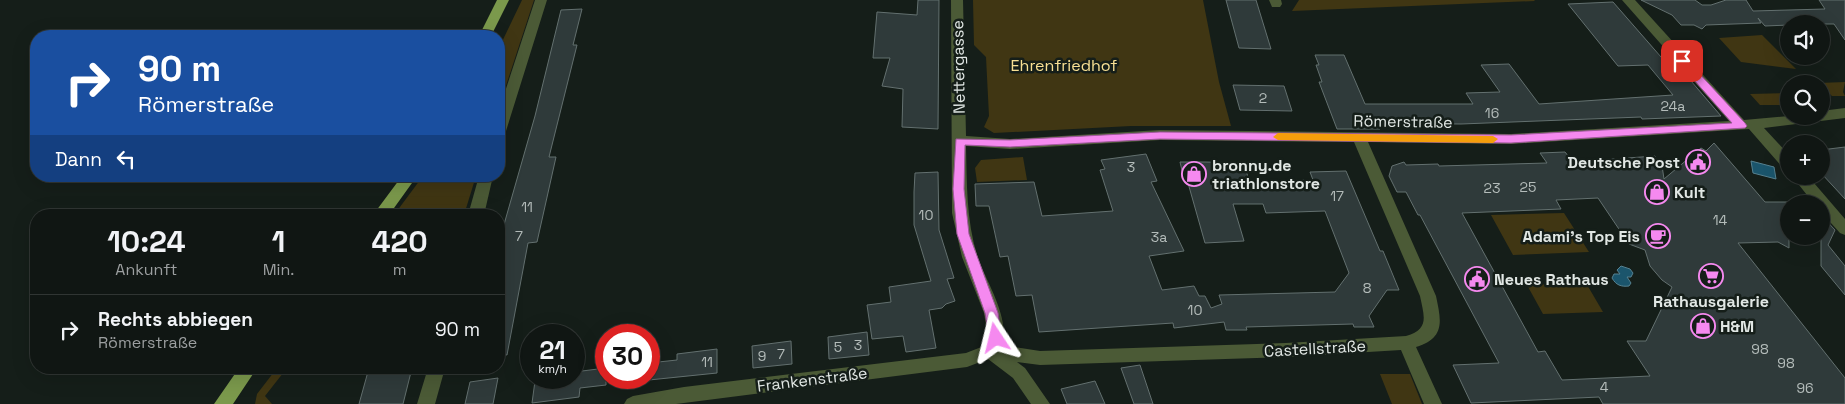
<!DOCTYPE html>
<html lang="de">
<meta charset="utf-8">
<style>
:root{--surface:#101613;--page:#1e2321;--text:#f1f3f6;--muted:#9c9fa0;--line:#303533}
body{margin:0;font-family:"Space Grotesk",sans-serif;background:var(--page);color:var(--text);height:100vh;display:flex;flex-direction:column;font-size:19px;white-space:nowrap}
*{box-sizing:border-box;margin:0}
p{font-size:16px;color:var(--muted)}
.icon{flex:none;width:28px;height:28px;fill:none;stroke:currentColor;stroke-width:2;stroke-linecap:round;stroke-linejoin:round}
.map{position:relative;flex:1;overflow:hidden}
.panel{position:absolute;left:30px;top:209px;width:475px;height:165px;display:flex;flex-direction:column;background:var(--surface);border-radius:20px;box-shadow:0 5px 20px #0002,0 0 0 1px var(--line)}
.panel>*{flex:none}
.top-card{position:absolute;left:30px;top:30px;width:475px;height:152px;border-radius:20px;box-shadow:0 5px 20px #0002,0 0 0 1px var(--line);background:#1a4fa0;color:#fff;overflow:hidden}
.tools{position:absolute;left:1780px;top:15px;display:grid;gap:10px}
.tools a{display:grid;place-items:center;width:50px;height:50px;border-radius:50%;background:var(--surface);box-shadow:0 5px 20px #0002,0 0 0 1px var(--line);font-size:25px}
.speed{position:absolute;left:520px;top:324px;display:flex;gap:10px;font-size:25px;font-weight:700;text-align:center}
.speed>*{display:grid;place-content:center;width:65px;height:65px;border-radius:50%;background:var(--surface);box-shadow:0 5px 20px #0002,0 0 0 1px var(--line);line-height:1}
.speed small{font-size:12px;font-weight:400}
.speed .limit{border:8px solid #d22;background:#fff;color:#111}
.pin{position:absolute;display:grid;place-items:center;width:42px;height:42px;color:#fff;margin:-21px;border-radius:10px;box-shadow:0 2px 8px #0006}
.me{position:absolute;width:55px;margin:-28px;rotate:350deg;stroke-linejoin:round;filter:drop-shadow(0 0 4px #0008)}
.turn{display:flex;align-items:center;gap:18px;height:105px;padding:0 25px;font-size:22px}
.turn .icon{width:65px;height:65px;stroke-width:2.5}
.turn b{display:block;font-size:35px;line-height:42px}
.then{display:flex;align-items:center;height:48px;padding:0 25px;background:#0003;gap:10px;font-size:19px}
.eta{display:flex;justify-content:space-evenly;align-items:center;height:85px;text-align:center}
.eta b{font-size:30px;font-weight:700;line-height:35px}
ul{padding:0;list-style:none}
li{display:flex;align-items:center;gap:15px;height:70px;padding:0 25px;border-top:1px solid var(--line)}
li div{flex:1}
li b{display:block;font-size:19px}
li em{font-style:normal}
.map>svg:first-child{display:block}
.green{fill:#403613}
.water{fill:#1b556c;stroke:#568190}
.building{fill:#2f3a3a;stroke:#63706f;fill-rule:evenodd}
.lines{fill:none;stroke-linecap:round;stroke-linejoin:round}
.minor{fill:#4b5a36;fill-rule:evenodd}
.major{fill:#7b994c;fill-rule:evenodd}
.route{fill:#f589ef;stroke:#9f599b}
.slow{fill:#f59e0b}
.labels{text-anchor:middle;stroke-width:5;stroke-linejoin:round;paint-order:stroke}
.number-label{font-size:14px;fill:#b4bcba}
.park-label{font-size:16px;fill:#f8e093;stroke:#151e19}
.street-label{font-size:16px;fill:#e1e7e4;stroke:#151e19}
.poi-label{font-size:16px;font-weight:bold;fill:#e1e7e4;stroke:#151e19;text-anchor:start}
</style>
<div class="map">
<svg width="1845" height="404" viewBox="0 0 1845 404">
<rect width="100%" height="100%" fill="#151e19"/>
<path class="green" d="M522 0H534L499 107V48Z
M973 0H1203L1219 82 1231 126H1131L994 133 984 127 989 116 986 57 974 45Z
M1299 0H1534L1535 1 1292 11Z
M1762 35 1796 69 1741 62 1719 38Z
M1845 82 1843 92 1845 96H1832L1819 83Z
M1789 93V102H1781L1782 105H1760L1750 94Z
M1023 157 1027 180 977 182 975 168 981 160Z
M423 176H476L464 215H394Z
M1564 213 1589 252 1513 255 1491 215Z
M1586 283 1603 312 1543 314 1527 285Z
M277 368H287L265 396 272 404H255L257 394Z
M1380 374H1410L1422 404H1392Z"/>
<path class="water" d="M1751 161 1774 167 1776 179 1753 173Z
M1621 266 1630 269 1633 273 1631 277H1627L1631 283 1629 286C1621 287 1616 285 1612 278L1614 274H1620L1617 270Z"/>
<path class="building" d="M918 0H939L938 129 902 127 903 89 882 86 890 58H873L877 12 917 15Z
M1226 0H1256L1271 49 1239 48Z
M1641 0H1695L1702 5H1711L1726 0H1746L1753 11 1825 9 1819 0H1845V40L1834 24H1789V25L1765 26 1758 18 1761 23 1706 25 1702 29 1694 25H1681L1672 15Z
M1613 2 1668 65H1673L1682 75 1685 74 1721 116 1642 119 1641 117 1461 124 1377 123 1380 129H1337L1319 82H1322L1316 65H1319L1315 55H1344L1365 104H1473L1466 93 1500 92 1481 65 1509 64 1539 104 1673 95 1648 65 1618 66 1568 4Z
M582 9 573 45H577L549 157H556L537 242 528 243 507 355 499 354V242L535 116 561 10Z
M1233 85 1284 86 1292 111 1240 110Z
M1714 143 1765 202H1789V248L1778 242 1738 243 1845 378V404H1603L1599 397 1471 403 1453 365 1499 363 1420 215H1418L1406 192H1397L1389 176 1392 166 1404 162 1406 165 1438 164 1439 166 1547 163 1540 153 1565 152 1573 162 1655 156 1656 159H1661L1664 179 1701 148 1706 151ZM1598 198 1629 244 1645 250 1650 266 1662 280 1672 287 1646 341H1627L1650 376 1562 380 1545 351 1538 352 1462 213 1561 209 1556 200Z
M1845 147V199L1821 173V150Z
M1146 154 1157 181 1151 182 1184 251 1149 256 1162 290 1194 286 1199 296H1205L1211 308 1222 304 1219 295 1335 292 1349 273 1325 211 1266 213 1263 204H1233L1244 241 1205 243 1188 183H1185L1180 162H1205L1244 163 1249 181 1313 180 1310 172 1346 171 1380 251H1383L1399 290H1387L1369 316 1374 327H1354L1353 324 1246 327 1247 330H1226L1224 322 1174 328 1173 323 1039 332 1032 295 1016 296 1008 256 1000 257 989 206H976L975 184 1034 182 1042 216 1113 211 1100 170 1105 169 1101 160Z
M938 172 939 230 954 278 947 279 955 301 946 304 942 308 929 310 936 348 906 352 903 336 872 339 867 305 891 302 889 287 931 281 914 225V192L915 173Z
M1821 215 1835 230 1828 245 1845 266V295L1821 266Z
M867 332 869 355 829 359 828 337Z
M791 341 792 364 753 368 752 346Z
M717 349V373L649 380V363L677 360V354Z
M1140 365 1153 404H1134L1121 368Z
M369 368H412L403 404H359Z
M606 368V385L580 388 579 397 532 403 535 381 574 378V372Z
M498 378 493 404H465L470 382Z
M1095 381 1105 404H1067L1061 389Z"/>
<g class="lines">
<path class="minor" d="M535 0H547L506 131 504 134 499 136V110Z
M951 0H963L966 136 1010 139 1160 130 1511 134 1729 121 1622 0H1635L1744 120 1789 116H1821V111L1845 108V118L1764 128 1789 155V170L1784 169 1749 129 1511 144 1368 142 1436 296C1441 320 1446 338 1416 347L1442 404H1424L1401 350 1286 357 1040 365 1017 362 1025 368 1050 404H1031L1013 378 988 359 967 367 676 404H624L627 399 633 396 684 387 966 353 984 346 988 338 984 313 962 257 952 213ZM1160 140 1354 142 1420 296C1424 316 1430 329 1406 336L1286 343 1040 351 1001 345C1012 322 986 281 978 258 966 221 967 184 966 146L1010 149Z
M1269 0H1281L1282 4 1280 7H1272Z
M479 176H493L484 215H468Z
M1792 176H1808L1845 219V235L1840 233 1821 212V204H1814Z
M428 368H445L435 404H417Z"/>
<path class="major" d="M497 0H509L491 36H479Z
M402 176H417L389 215H373Z
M239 368H257L233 404H214Z"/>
</g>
<path class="route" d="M1682 58 1686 59 1745 123 1747 126 1745 128 1511 143 1160 139 1010 147 965 145 964 189 969 234 998 313 1002 338 1000 342 996 344 991 342 989 338 985 313 957 234 953 189 956 139 1010 140 1160 132 1511 135 1732 123 1679 63V59Z"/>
<path class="slow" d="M1278 133 1493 136 1498 139 1493 143 1278 140 1273 137Z"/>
<defs>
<symbol id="civic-ring" viewBox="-11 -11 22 22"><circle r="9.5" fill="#151e19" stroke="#f589ef" stroke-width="1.5"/><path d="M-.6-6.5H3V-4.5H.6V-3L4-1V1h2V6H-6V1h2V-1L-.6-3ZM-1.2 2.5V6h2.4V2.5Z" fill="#f589ef"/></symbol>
<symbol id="shop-ring" viewBox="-11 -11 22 22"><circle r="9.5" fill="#151e19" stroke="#f589ef" stroke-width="1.5"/><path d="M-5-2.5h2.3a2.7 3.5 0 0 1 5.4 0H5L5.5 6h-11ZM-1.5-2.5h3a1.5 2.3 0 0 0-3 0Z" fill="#f589ef"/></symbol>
<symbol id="cafe-ring" viewBox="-11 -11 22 22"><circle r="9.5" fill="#151e19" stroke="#f589ef" stroke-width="1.5"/><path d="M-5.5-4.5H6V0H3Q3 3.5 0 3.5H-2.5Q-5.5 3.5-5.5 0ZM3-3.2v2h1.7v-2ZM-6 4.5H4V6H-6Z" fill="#f589ef"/></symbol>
<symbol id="supermarket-ring" viewBox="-11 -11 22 22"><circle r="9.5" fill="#151e19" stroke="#f589ef" stroke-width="1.5"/><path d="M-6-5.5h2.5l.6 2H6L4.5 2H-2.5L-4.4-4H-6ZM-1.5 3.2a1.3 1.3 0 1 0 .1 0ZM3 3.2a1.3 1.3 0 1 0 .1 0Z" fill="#f589ef"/></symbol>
</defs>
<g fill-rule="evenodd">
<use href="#civic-ring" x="1684" y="148" width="28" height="28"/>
<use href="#shop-ring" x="1180" y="160" width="28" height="28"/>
<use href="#shop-ring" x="1643" y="178" width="28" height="28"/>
<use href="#cafe-ring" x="1644" y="222" width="28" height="28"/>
<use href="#supermarket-ring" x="1697" y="262" width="28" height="28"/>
<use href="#civic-ring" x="1463" y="265" width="28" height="28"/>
<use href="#shop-ring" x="1689" y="312" width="28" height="28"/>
</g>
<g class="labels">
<g class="number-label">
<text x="1263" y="103">2</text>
<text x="1673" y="111">24a</text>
<text x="1492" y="118">16</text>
<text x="1131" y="172">3</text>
<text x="1528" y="192">25</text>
<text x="1492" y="193">23</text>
<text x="1337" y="201">17</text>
<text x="527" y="212">11</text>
<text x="926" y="220">10</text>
<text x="1720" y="225">14</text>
<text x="519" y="241">7</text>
<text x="1159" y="242">3a</text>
<text x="1367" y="293">8</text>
<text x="1195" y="315">10</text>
<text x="858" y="350">3</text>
<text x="838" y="352">5</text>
<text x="1760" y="354">98</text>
<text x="781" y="359">7</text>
<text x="762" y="361">9</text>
<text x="707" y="367">11</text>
<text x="1786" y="368">98</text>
<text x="1604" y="392">4</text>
<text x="1805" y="393">96</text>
</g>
<g class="park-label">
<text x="1064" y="71">Ehrenfriedhof</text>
</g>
<g class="street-label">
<text transform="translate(958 67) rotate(-91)" y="6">Nettergasse</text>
<text transform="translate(1403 121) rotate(1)" y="6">Römerstraße</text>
<text transform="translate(1315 348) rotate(-3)" y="6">Castellstraße</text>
<text transform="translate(812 379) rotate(-7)" y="6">Frankenstraße</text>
</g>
<g class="poi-label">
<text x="1680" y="168" text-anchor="end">Deutsche Post</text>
<text x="1212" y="171">bronny.de<tspan x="1212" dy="18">triathlonstore</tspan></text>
<text x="1674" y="198">Kult</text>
<text x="1640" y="242" text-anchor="end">Adami's Top Eis</text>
<text x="1494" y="285">Neues Rathaus</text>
<text x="1711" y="307" text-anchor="middle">Rathausgalerie</text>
<text x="1720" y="332">H&amp;M</text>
</g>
</g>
</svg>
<div class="tools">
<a><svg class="icon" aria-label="sound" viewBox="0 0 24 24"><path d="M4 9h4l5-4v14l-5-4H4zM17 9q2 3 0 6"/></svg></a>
<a><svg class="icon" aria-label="search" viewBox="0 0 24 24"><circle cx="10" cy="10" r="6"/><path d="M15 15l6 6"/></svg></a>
<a>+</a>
<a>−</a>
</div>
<div class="speed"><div>21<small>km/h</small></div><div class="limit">30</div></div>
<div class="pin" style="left:1682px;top:61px;background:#d93025"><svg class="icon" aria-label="arrive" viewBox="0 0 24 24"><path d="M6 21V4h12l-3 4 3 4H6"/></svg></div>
<svg class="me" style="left:996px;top:338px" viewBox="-20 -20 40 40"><path d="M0-17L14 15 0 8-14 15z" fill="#f589ef" stroke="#fff" stroke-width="4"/></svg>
<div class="top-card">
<div class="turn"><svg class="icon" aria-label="right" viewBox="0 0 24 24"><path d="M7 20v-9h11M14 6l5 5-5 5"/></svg><div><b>90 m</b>Römerstraße</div></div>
<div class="then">Dann<svg class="icon" aria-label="left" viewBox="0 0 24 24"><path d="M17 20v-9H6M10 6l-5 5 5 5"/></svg></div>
</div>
<section class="panel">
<div class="eta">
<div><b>10:24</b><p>Ankunft</p></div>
<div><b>1</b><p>Min.</p></div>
<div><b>420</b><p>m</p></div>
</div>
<ul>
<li><svg class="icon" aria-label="right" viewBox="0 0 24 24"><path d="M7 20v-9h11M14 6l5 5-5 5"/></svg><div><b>Rechts abbiegen</b><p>Römerstraße</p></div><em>90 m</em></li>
</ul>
</section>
</div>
